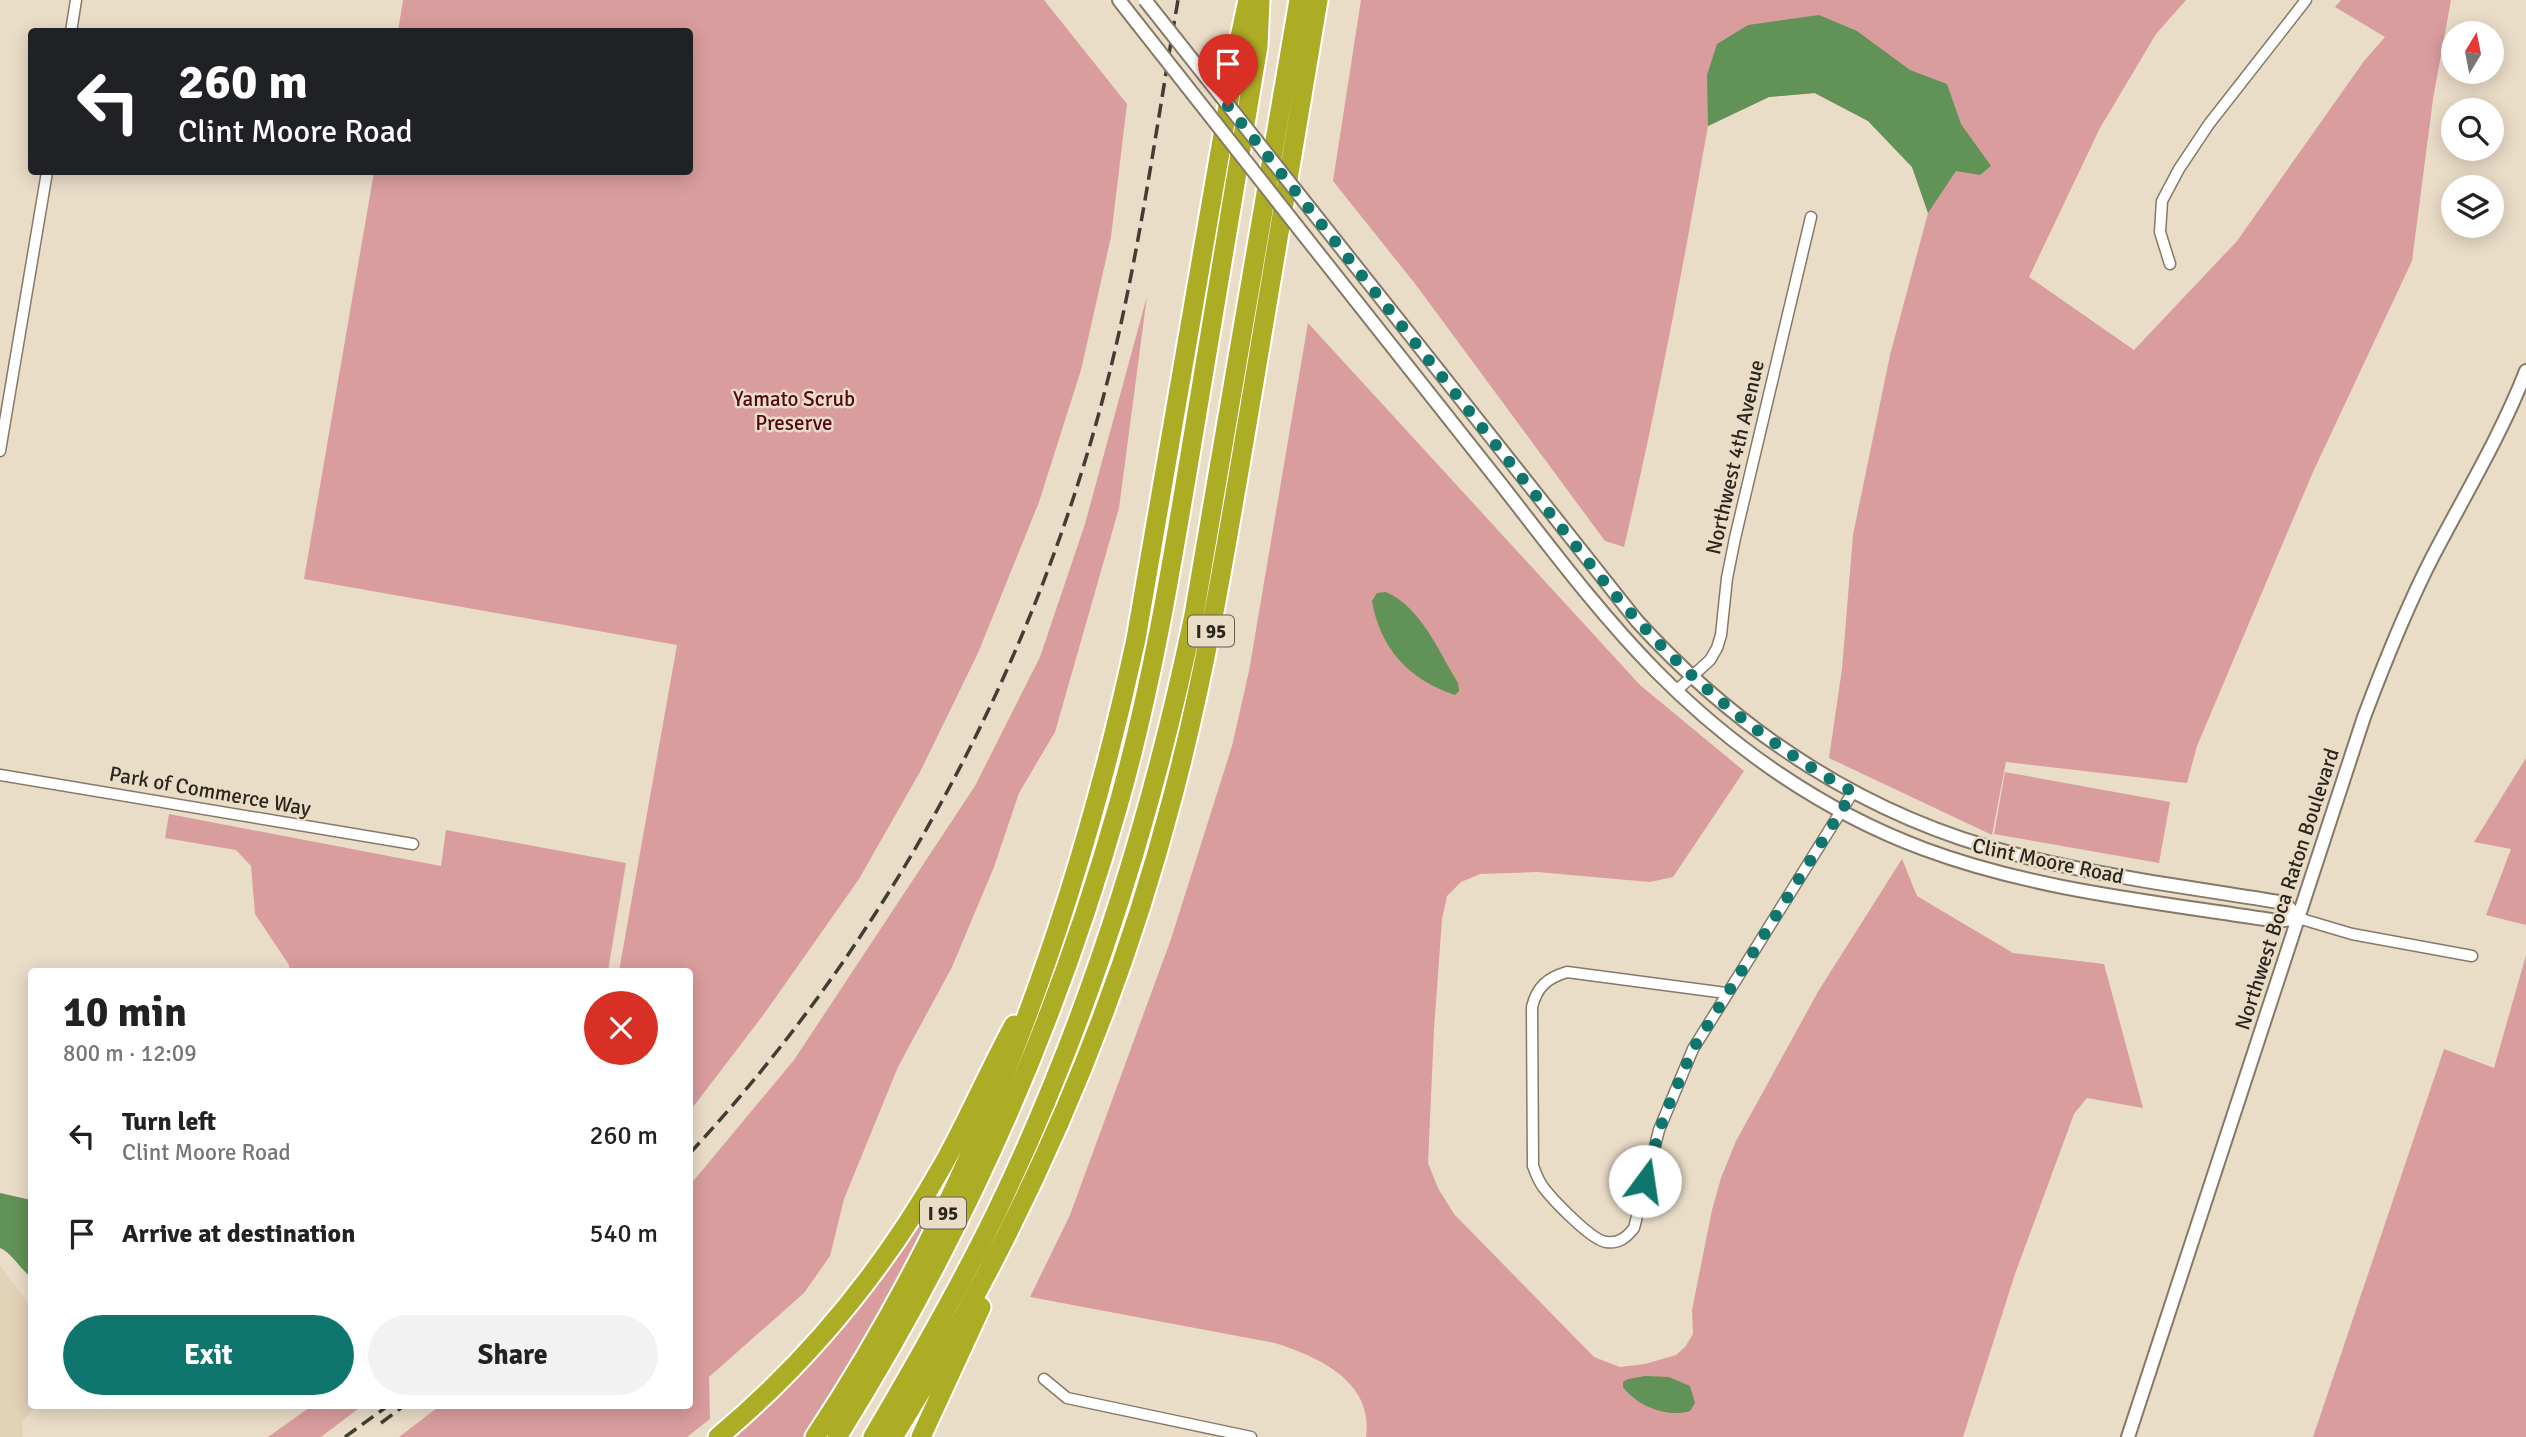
<!DOCTYPE html>
<meta charset="utf-8">
<style>
:root{--surface:#fff;--page:#f2f2f2;--text:#222;--muted:#767676;--accent:#0f766e}
body{margin:0;font-family:Signika,sans-serif;background:var(--page);color:var(--text);height:100vh;display:flex;flex-direction:column;font-size:26px;white-space:nowrap}
*{box-sizing:border-box;margin:0}
p{font-size:23px;color:var(--muted)}
.icon{flex:none;width:38px;height:38px;fill:none;stroke:currentColor;stroke-width:2;stroke-linecap:round;stroke-linejoin:round}
.map{position:relative;flex:1;overflow:hidden}
.details{position:absolute;left:28px;top:968px;width:665px;height:441px;display:flex;flex-direction:column;background:var(--surface);border-radius:7px;box-shadow:0 4px 18px #0003}
.details>*{flex:none}
.banner{position:absolute;left:28px;top:28px;width:665px;height:147px;border-radius:7px;box-shadow:0 4px 18px #0003;background:#202124;color:#fff;overflow:hidden}
.needle{width:46px;rotate:10deg}
.tools{position:absolute;left:2441px;top:21px;display:grid;gap:14px}
.tools a{display:grid;place-items:center;width:63px;height:63px;border-radius:50%;background:var(--surface);box-shadow:0 4px 18px #0003;font-size:35px}
.pin{position:absolute;display:grid;place-items:center;width:60px;height:60px;color:#fff;margin:-72px -30px;border-radius:50% 50% 50% 0;rotate:-45deg;box-shadow:0 0 7px #0007}
.pin .icon{rotate:45deg}
.me{position:absolute;width:77px;margin:-38px;rotate:14deg;stroke-linejoin:round;filter:drop-shadow(0 0 5px #0008)}
.turn{display:flex;align-items:center;gap:24px;height:147px;padding:0 35px;font-size:32px}
.turn .icon{width:91px;height:91px;stroke-width:2.5}
.turn b{display:block;font-size:49px;line-height:60px}
.round{display:grid;place-items:center;flex:none;width:74px;height:74px;border-radius:37px;background:var(--page)}
.head{display:flex;align-items:center;justify-content:space-between;height:119px;padding:0 35px}
h1{font-size:42px;font-weight:800;line-height:52px}
.primary-button{display:flex;gap:14px;margin-top:auto;padding:14px 35px}
.primary-button a{flex:1;height:80px;border-radius:42px;background:var(--accent);color:#fff;font-size:28px;font-weight:800;line-height:80px;text-align:center}
.primary-button a+a{background:var(--page);color:var(--text)}
ul{padding:0;list-style:none}
li{display:flex;align-items:center;gap:21px;height:98px;padding:0 35px}
li div{flex:1}
li b{display:block;font-size:26px}
li em{font-style:normal}
.map>svg:first-child{display:block}
.built{fill:#e2d2b7}
.green{fill:#da9d9e}
.water{fill:#619257}
.lines{fill:none;stroke-linecap:round;stroke-linejoin:round}
.minor-casing{stroke:#857967;stroke-width:13}
.tertiary-casing{stroke:#857967;stroke-width:16}
.motorway-casing{stroke:#fff;stroke-width:23}
.minor{stroke:#fff;stroke-width:10}
.tertiary{stroke:#fff;stroke-width:12}
.motorway{stroke:#acac25;stroke-width:19}
.rail{stroke:#433d33;stroke-width:3.5;stroke-dasharray:14 7;stroke-linecap:butt}
.tertiary-bridge-casing{stroke:#857967;stroke-width:16;stroke-linecap:butt}
.tertiary-bridge{stroke:#fff;stroke-width:12}
.route{stroke:#0f766e;stroke-width:12;stroke-dasharray:0 21.6}
.labels{text-anchor:middle;stroke-width:5;stroke-linejoin:round;paint-order:stroke}
.shield{fill:#eaddc8;stroke:#645d51;stroke-width:2}
.shield-label{font-size:19px;font-weight:bold;fill:#2b261e}
.park-label{font-size:21px;fill:#520715;stroke:#eaddc8}
.street-label{font-size:21px;fill:#2b261e;stroke:#eaddc8}
</style>
<div class="map">
<svg width="2526" height="1437" viewBox="0 0 2526 1437">
<rect width="100%" height="100%" fill="#eaddc8"/>
<path class="built" d="M0 1265 31 1308 32 1405H38L22 1421 23 1437H0Z"/>
<path class="green" d="M403 0H1044L1127 104 1111 237 1081 370 1039 502 978 653 921 770 859 879 764 1014 690 1111V971H619L677 645 304 579 374 172H690V32L398 31Z
M1361 0H2186L2156 34 2100 128 2029 277 2134 350 2237 241 2364 61 2385 37 2335 7 2341 0H2451L2433 99 2412 261 2313 472 2197 746 2187 783 2006 762 1992 835 1829 758 1842 669 1853 535 1890 355 1928 213 1912 167 1868 121 1814 93 1769 97 1708 126C1683 267 1657 408 1624 547L1605 541 1416 285 1333 181Z
M1147 296 1119 508 1055 732 1019 793 994 867 952 967 898 1067 844 1199 830 1256 804 1293 709 1377 710 1419 687 1437H399L441 1405H690V1185L794 1060 975 786 1040 657 1085 524Z
M1308 323 1640 685 1744 771 1673 877 1650 882 1537 872 1480 874 1461 882 1447 896 1442 919 1434 1030 1428 1163 1438 1188 1454 1214 1594 1357 1620 1367 1645 1364 1676 1355 1685 1347 1693 1334 1692 1310 1712 1210 1721 1178 1736 1141 1819 990 1902 859 1917 896 2013 953 2104 964 2143 1108 2087 1098 2074 1114 2015 1274 1963 1437H1366C1374 1381 1318 1357 1275 1343L1030 1297 1070 1215 1171 939 1232 746 1249 671Z
M2526 758V925L2486 915 2511 849 2474 842Z
M2005 772 2170 802 2159 863 1994 834Z
M169 814 441 866 446 830 626 863 608 971H290L289 965 255 914 251 866 236 850 165 838Z
M2526 955V1437H2313L2444 1049 2494 1068Z
M923 1213 930 1216 866 1338 806 1437H733C809 1375 873 1296 923 1213Z
M313 1405H363L321 1437H268Z"/>
<path class="water" d="M1819 15 1857 31 1910 70 1947 84 1961 124 1991 166 1980 175 1956 171 1928 213 1912 167 1868 121 1815 93 1769 97 1708 126 1707 75 1717 44 1748 25Z
M1386 592C1421 607 1439 652 1458 683L1459 691 1455 695C1409 680 1380 648 1372 601L1377 593Z
M0 1193 31 1200V1277C20 1269 12 1253 0 1248Z
M1645 1376 1669 1377 1690 1386 1695 1403 1690 1411C1667 1418 1637 1406 1623 1387V1382L1628 1379Z"/>
<g class="lines">
<defs>
<path id="minor" d="M71 32 76 0
M2170 264 2160 232 2162 201 2179 169 2209 124 2306 0
M0 451 47 172
M1676 691 1710 660 1717 648 1721 635 1727 578 1735 538 1811 217
M0 775 413 844
M2298 918 2352 934 2472 956
M1726 993 1567 972C1547 978 1537 987 1532 1007L1533 1166C1536 1174 1538 1180 1543 1187 1553 1200 1591 1240 1606 1242 1619 1244 1627 1237 1634 1228L1659 1130 1693 1049 1853 792
M1044 1379 1067 1398 1251 1437"/>
<path id="tertiary" d="M1119 0 1137 23
M1312 211 1637 621C1739 733 1867 817 2014 854 2103 877 2195 888 2285 903L2298 918
M1307 239C1371 320 1436 402 1500 483 1550 547 1599 613 1656 671 1731 747 1822 811 1924 849 2037 891 2158 902 2277 921L2298 918
M2128 1437 2364 717C2385 661 2407 606 2434 554 2466 493 2501 435 2526 371"/>
<path id="motorway" d="M718 1437C810 1360 885 1268 944 1163 969 1118 989 1071 1014 1025
M815 1437C975 1196 1075 921 1136 639L1239 42 1248 0
M837 1437C960 1241 1055 1029 1118 806 1153 683 1173 557 1194 431 1215 302 1237 174 1258 46L1260 0
M873 1437C916 1364 958 1291 995 1215 1087 1024 1151 822 1194 615L1299 0
M893 1437C1016 1240 1113 1024 1172 799 1206 672 1227 542 1249 412 1272 275 1295 137 1318 0
M921 1437 981 1307"/>
</defs>
<use href="#minor" class="minor-casing"/>
<use href="#tertiary" class="tertiary-casing"/>
<use href="#motorway" class="motorway-casing"/>
<use href="#minor" class="minor"/>
<use href="#tertiary" class="tertiary"/>
<use href="#motorway" class="motorway"/>
<path class="rail" d="M690 1153C892 935 1038 660 1110 371 1140 249 1157 124 1178 0
M381 1423 405 1405
M345 1437 389 1405"/>
<defs>
<path id="tertiary-bridge" d="M1145 0 1312 211
M1137 23 1307 239"/>
</defs>
<use href="#tertiary-bridge" class="tertiary-bridge-casing"/>
<use href="#tertiary-bridge" class="tertiary-bridge"/>
</g>
<g class="lines">
<path class="route" d="M1228 106 1598 574C1670 664 1752 736 1853 792L1693 1049 1664 1116 1645 1181"/>
</g>
<g class="labels">
<g class="shield">
<rect x="1188" y="615.5" width="46" height="31" rx="5"/>
<rect x="920" y="1197.5" width="46" height="31" rx="5"/>
</g>
<g class="shield-label">
<text x="1211" y="638">I 95</text>
<text x="943" y="1220">I 95</text>
</g>
<g class="park-label">
<text x="794" y="406">Yamato Scrub<tspan x="794" dy="24">Preserve</tspan></text>
</g>
<g class="street-label">
<text transform="translate(1735 457) rotate(-77)" y="7">Northwest 4th Avenue</text>
<text transform="translate(210 791) rotate(10)" y="7">Park of Commerce Way</text>
<text transform="translate(2048 861) rotate(12)" y="7">Clint Moore Road</text>
<text transform="translate(2287 889) rotate(-72)" y="7">Northwest Boca Raton Boulevard</text>
</g>
</g>
</svg>
<div class="tools">
<a><svg class="needle" viewBox="-14 -14 28 28"><path d="M0-13l5 13h-10z" fill="#e53935"/><path d="M0 13l5-13h-10z" fill="#767676"/></svg></a>
<a><svg class="icon" aria-label="search" viewBox="0 0 24 24"><circle cx="10" cy="10" r="6"/><path d="M15 15l6 6"/></svg></a>
<a><svg class="icon" aria-label="layers" viewBox="0 0 24 24"><path d="M12 4l9 5-9 5-9-5zM3 14l9 5 9-5"/></svg></a>
</div>
<div class="pin" style="left:1228px;top:106px;background:#d93025"><svg class="icon" aria-label="arrive" viewBox="0 0 24 24"><path d="M6 21V4h12l-3 4 3 4H6"/></svg></div>
<svg class="me" style="left:1645px;top:1181px" viewBox="-20 -20 40 40"><circle r="19" fill="#fff"/><path d="M0-13L10 11 0 6-10 11z" fill="#0f766e"/></svg>
<div class="banner">
<div class="turn"><svg class="icon" aria-label="left" viewBox="0 0 24 24"><path d="M17 20v-9H6M10 6l-5 5 5 5"/></svg><div><b>260 m</b>Clint Moore Road</div></div>
</div>
<section class="details">
<div class="head"><div><h1>10 min</h1><p>800 m · 12:09</p></div><a class="round" style="background:#d93025;color:#fff"><svg class="icon" aria-label="close" viewBox="0 0 24 24"><path d="M6 6l12 12M18 6L6 18"/></svg></a></div>
<ul>
<li><svg class="icon" aria-label="left" viewBox="0 0 24 24"><path d="M17 20v-9H6M10 6l-5 5 5 5"/></svg><div><b>Turn left</b><p>Clint Moore Road</p></div><em>260 m</em></li>
<li><svg class="icon" aria-label="arrive" viewBox="0 0 24 24"><path d="M6 21V4h12l-3 4 3 4H6"/></svg><div><b>Arrive at destination</b></div><em>540 m</em></li>
</ul>
<div class="primary-button"><a>Exit</a><a>Share</a></div>
</section>
</div>
